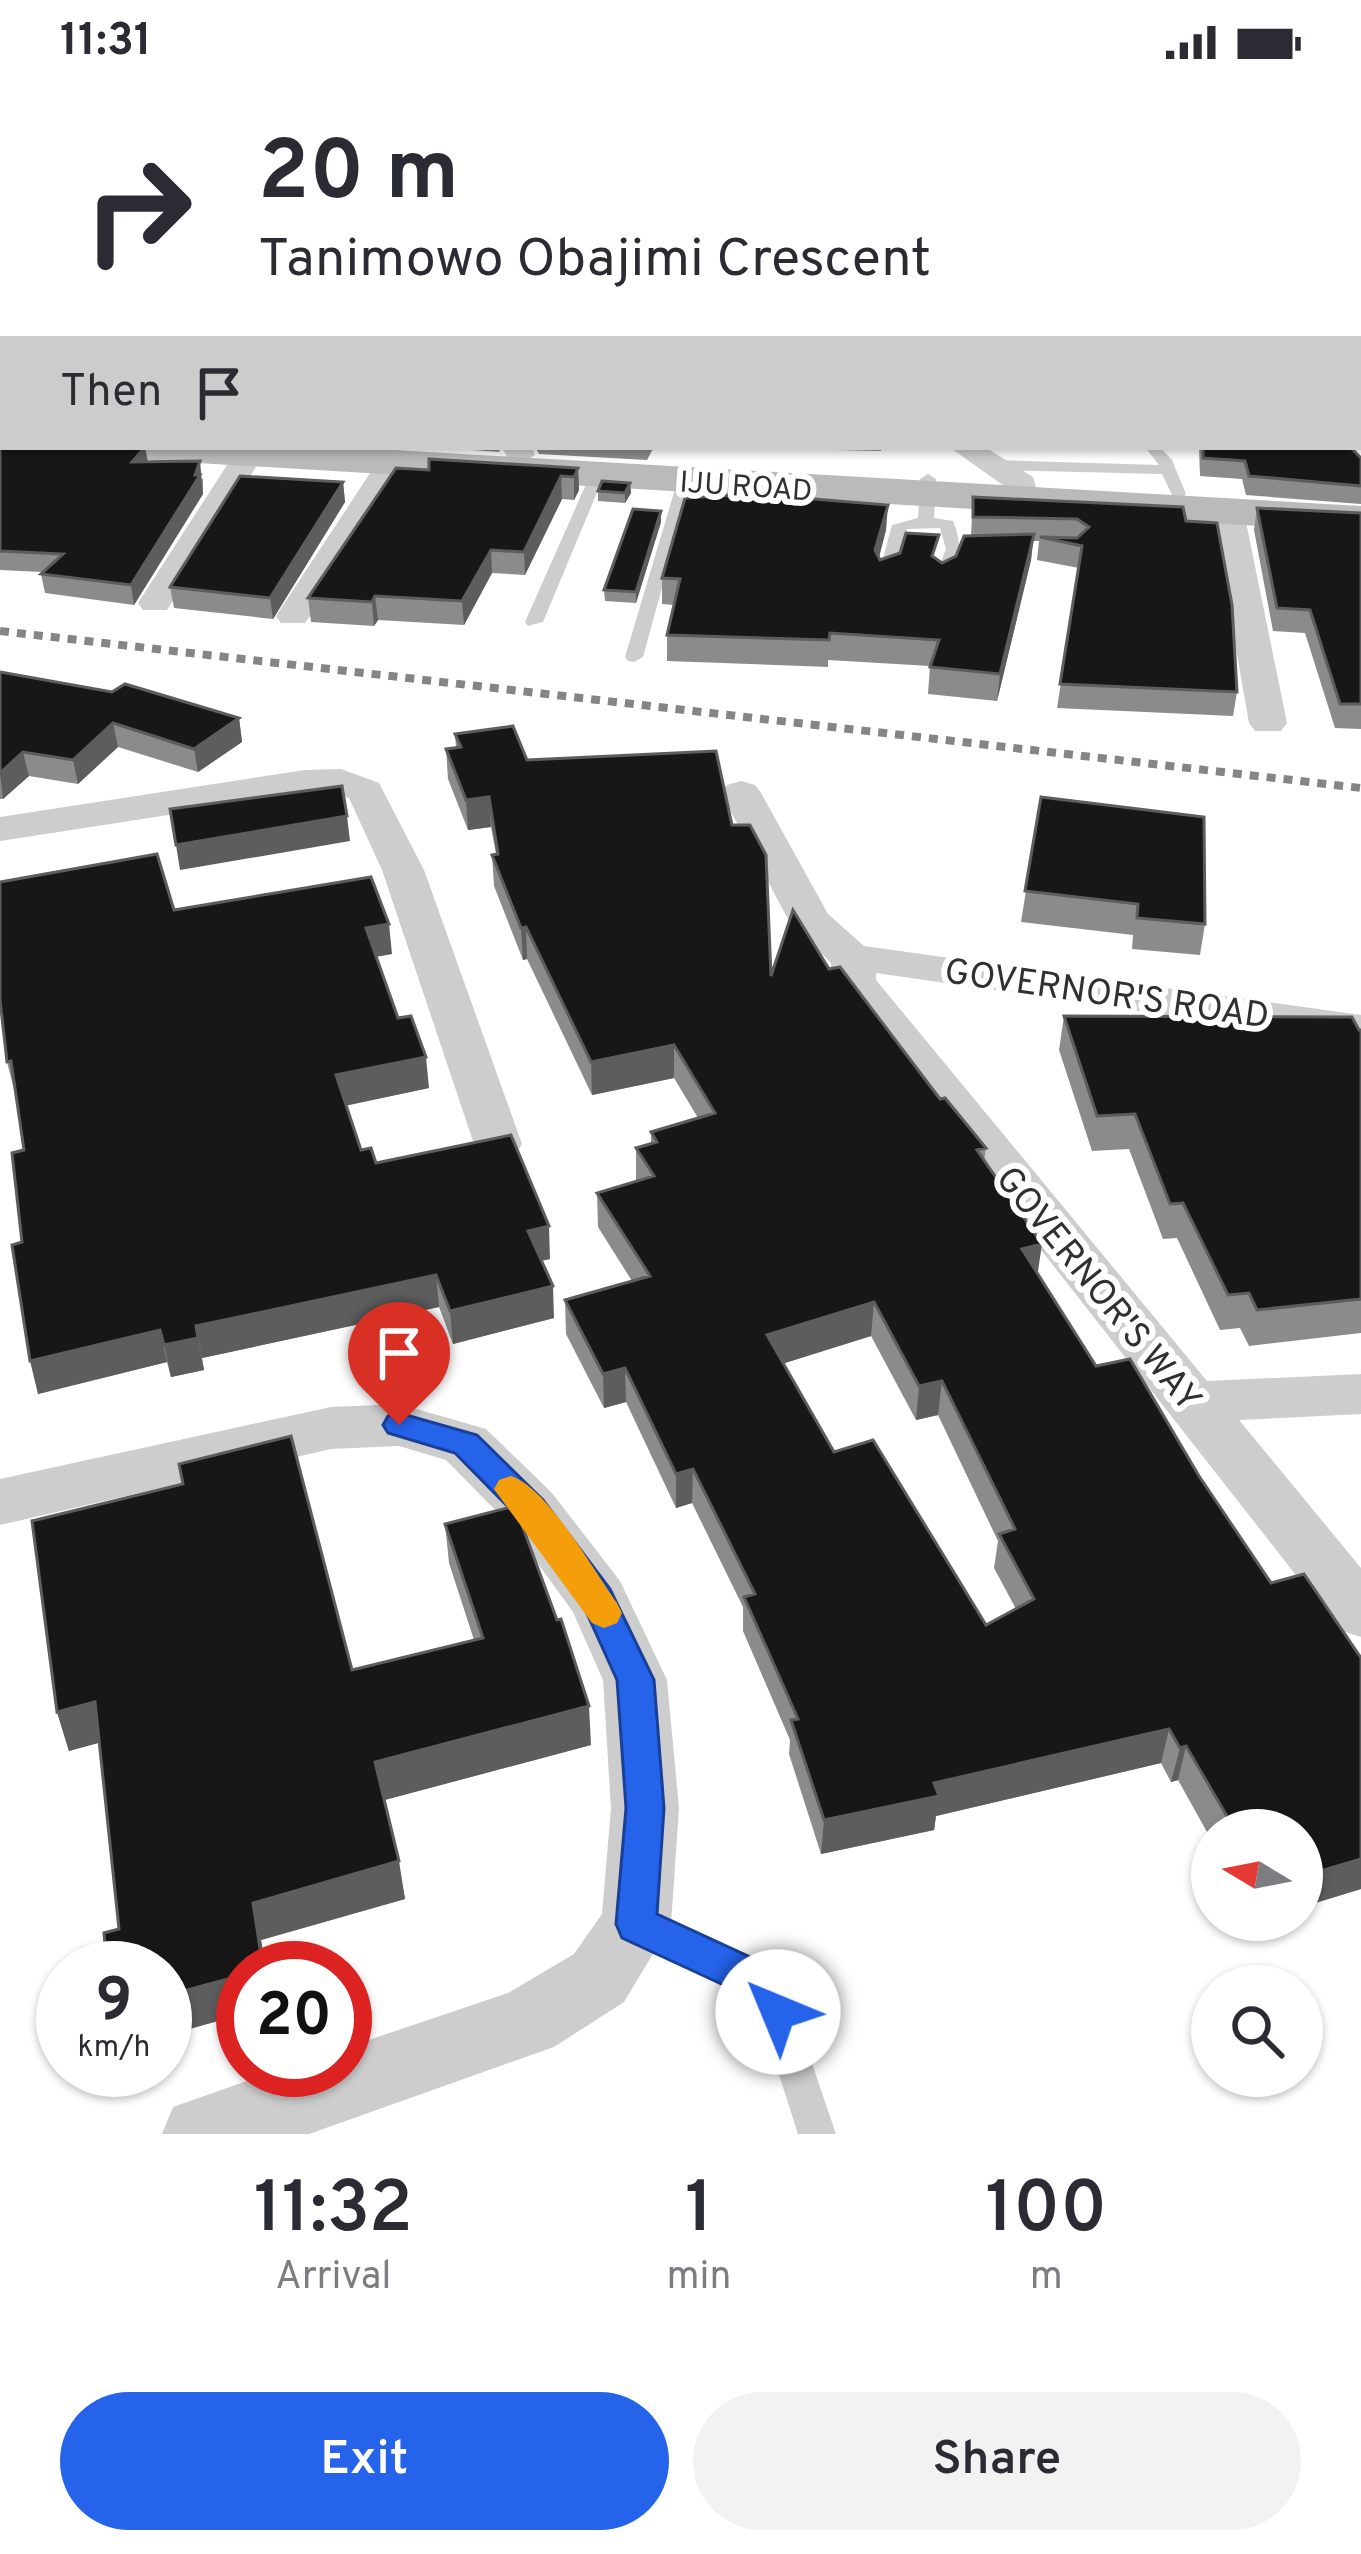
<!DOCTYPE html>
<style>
:root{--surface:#fff;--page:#f2f2f3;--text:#2b2b33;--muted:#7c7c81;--accent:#2563eb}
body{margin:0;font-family:Overpass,sans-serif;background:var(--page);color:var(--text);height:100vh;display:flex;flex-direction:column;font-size:45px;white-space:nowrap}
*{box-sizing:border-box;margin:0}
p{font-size:39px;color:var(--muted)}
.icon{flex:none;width:66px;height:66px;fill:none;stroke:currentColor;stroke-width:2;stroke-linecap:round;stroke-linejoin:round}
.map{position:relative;height:2050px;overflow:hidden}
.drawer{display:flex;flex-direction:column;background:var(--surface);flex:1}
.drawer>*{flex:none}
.hud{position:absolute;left:0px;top:0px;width:1362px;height:366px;box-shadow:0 3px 9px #0004;background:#fff;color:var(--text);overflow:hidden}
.needle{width:78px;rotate:280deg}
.controls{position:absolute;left:1191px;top:1725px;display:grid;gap:24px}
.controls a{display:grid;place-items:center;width:132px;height:132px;border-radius:50%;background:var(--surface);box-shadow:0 3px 9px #0004;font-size:60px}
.speed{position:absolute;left:36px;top:1857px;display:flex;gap:24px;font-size:60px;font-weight:700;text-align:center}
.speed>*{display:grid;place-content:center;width:156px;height:156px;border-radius:50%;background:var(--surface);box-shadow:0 3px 9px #0004;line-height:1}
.speed small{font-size:30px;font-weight:400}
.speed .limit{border:18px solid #d22;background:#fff;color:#111}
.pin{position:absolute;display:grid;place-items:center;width:102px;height:102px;color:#fff;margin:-123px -51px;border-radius:50% 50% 50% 0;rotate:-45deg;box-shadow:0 0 12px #0007}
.pin .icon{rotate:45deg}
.me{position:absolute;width:132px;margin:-66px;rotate:315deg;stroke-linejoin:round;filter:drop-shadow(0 0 9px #0008)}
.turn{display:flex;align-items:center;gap:42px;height:252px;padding:0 60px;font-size:54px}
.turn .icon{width:156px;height:156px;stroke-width:2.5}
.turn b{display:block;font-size:84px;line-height:102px}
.then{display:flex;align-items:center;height:114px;padding:0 60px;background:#0003;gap:24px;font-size:45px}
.eta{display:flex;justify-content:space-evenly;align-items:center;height:204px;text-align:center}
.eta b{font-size:72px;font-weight:600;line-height:84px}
.primary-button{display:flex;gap:24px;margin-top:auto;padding:24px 60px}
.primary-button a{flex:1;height:138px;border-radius:72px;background:var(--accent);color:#fff;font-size:48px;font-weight:600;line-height:138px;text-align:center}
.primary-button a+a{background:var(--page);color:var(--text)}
.status{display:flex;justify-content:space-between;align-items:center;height:84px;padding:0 60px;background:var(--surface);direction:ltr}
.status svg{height:33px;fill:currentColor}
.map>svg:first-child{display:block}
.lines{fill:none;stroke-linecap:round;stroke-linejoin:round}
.lane{fill:#cdcdcd;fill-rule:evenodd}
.street{fill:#cdcdcd;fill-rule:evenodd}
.secondary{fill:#bababa;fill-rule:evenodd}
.rail{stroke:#858585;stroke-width:8;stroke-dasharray:9 8;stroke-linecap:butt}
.wall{fill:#8b8b8b;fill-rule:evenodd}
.shaded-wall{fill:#5d5d5d}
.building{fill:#171717;stroke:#5d5d5d;stroke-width:3;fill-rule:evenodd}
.route{fill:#2563eb;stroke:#184099;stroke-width:3}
.slow{fill:#f59e0b}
.labels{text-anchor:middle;stroke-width:12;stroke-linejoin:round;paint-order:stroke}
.far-street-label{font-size:30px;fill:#303030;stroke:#fff}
.street-label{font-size:36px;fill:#303030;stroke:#fff}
</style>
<div class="status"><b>11:31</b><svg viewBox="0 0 49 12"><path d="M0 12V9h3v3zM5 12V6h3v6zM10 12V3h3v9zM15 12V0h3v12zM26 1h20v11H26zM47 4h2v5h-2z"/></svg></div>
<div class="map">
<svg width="1361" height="2050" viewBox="0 0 1361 2050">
<rect width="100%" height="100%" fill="#fff"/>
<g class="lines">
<path class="lane" d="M1145 363H1160L1172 376 1186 410 1183 413H1173L1162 390 993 386 985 381 993 376 1159 381Z
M591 389 604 392 543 538 528 542 525 538Z
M928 390 936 395 934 434 953 437C962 458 964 487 942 501L934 496 946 465 940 444 907 445 894 493 880 497 878 493 892 441 918 434 920 395Z
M678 395 691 398 643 573 634 578 628 577 625 573Z
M636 1824 770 1885 784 1897 836 2050H798L756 1919 744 1909 624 1852 618 1840 624 1828Z"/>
<path class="street" d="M502 363H532L535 371 520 380 509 377Z
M949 363H985L1033 393 1040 417 1035 424H1013L1007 404Z
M238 364H260L264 370 167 526H143L138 519Z
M391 371 406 380 310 532 305 539H281L276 532 380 374Z
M1228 419 1244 428 1287 639 1281 647H1255L1249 639 1212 428Z
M341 685 379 699 424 786 522 1060 515 1071 498 1076 481 1071 474 1060 382 786 349 714 336 709 305 710 0 757V733L305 686Z
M741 697 755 701 761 709 828 830 864 862 1361 931V959L876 889V896L1207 1297 1361 1290V1330L1239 1336 1361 1484V1553L1339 1546 838 907 832 898 831 879 789 837 721 709 727 701Z
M399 1320 486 1345 552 1409 620 1497 667 1596 679 1724 671 1840 624 1918 554 1963 309 2050H162L173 2023 278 1986H345V1964L508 1909 574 1870 602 1830 611 1724 603 1596 573 1528 510 1441 446 1376 399 1362 331 1365 0 1441V1395L331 1323Z"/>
<path class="secondary" d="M3 72V90L0 91V73Z
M111 363H343L1361 422V448L131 375 117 372Z"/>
<path class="rail" d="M0 547 1361 704"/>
</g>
<path class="wall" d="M0 0H1361V112L1359 113V3H3V79H0Z
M0 356 145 363 148 377 203 395V410L134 521 45 509 41 490 42 488 0 486Z
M432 363H501L499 368Z
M535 363H665H654L647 376 539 370Z
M711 363H881V367Z
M1199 363H1350L1361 374V420L1246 411 1242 395 1200 392Z
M578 384 579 406 574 416 562 415 525 491 492 489 464 541 378 536 374 542 311 538 308 514 429 386Z
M343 398 345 418 273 535 174 524 170 503Z
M630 399 631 409 625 419 598 417V407Z
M973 413 1186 437 1237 608 1233 632 1057 624 1079 484 1037 476 1039 457H1033L1031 476 997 617 928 610 930 582 828 576V583L667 577V551L674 521 662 520V494L886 446 879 473 880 476H937L942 479 956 472 971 452Z
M1257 424 1361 429V645L1335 644 1305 549 1273 547 1254 446Z
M661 438 636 519 605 517 604 506Z
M0 588 239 634 242 658 198 688 118 663 78 700 29 692 3 715H0Z
M455 650 527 676 732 741 771 892 829 885 940 1015 986 1064 984 1077 1038 1190 1096 1282 1199 1392 1271 1499 1361 1574V1805L1302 1823V1746H1212V1757L1178 1696 1171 1698 1161 1679 936 1732 934 1746 821 1770 789 1670 790 1656 743 1547V1523L692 1419 676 1424 626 1318 604 1324 566 1250 565 1216 632 1197 598 1143 597 1109 636 1098V1064L651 1060V1048L698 1034 674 994 592 1011 527 875 523 876 494 802 492 771 496 770 491 743 468 746 448 695 446 665 456 663ZM871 1252 916 1336 938 1331 998 1457 994 1484 1016 1525 986 1541 834 1368 784 1279Z
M1041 713 1205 840 1200 871 1132 865 1133 851 1021 838Z
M174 826 392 870 376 872 398 934 429 1004 346 1021 361 1066 376 1079 550 1175 541 1177 554 1234 453 1260 439 1223 202 1274 204 1286 171 1293 167 1278 38 1310 22 1158 24 1066 15 1009 7 978Z
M1064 932 1361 946V1249L1249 1262 1240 1244 1220 1246 1177 1154 1163 1155 1129 1065 1092 1067 1059 966Z
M445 1440 591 1661 384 1716 405 1815 261 1856 266 1884H243L99 1658 69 1667 57 1628 352 1586 474 1556 449 1479Z"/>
<path class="shaded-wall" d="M145 363 148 381 132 378Z
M200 377 203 410 134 521 131 501 195 391Z
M578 384 579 406 574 416V393Z
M561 392 562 415 525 491 524 468Z
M343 398 345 418 273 535 270 514Z
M630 399 631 409 625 419V409Z
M888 421 886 446 874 492 875 466Z
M661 427V438L636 519V508Z
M1034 450 1031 476 997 617 1000 590Z
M491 466 492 489 464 541 462 517Z
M375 512 378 536 374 542 372 518Z
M239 634 242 658 198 688 194 665Z
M113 639 118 663 78 700 73 676Z
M23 668 29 692 3 715 0 689Z
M489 713 491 743 468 746 466 716Z
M347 732 350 757 180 786 176 761Z
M389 840 392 870 370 874 366 844Z
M526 843 527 875 523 876 521 844Z
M674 961V994L592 1011 591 978Z
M426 973 429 1004 340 1023 336 991Z
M549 1142 550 1175 530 1179 528 1147Z
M1042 1160 1037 1194 1022 1165Z
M436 1191 439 1223 202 1274 196 1242Z
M553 1202 554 1234 453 1260 450 1227Z
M874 1218 871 1252 766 1285 767 1251Z
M160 1246 167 1278 38 1310 30 1277Z
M198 1254 204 1286 171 1293 164 1261Z
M625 1284 626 1318 604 1324 603 1290Z
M942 1297 938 1331 916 1336 919 1302Z
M693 1385 692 1419 676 1424V1390Z
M95 1618 106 1657 69 1667 57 1628Z
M589 1622 591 1661 381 1717 375 1678Z
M1169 1645 1161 1679 936 1732 934 1746 821 1770 824 1736 934 1699Z
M1186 1662 1178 1696 1171 1698 1180 1664Z
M1361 1775V1805L1302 1823V1799L1304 1792Z
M399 1777 405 1815 261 1856 266 1884H263L253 1819Z
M243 1891V1930L165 1952V1912Z"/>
<path class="building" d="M0 0H144L133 3H3V65H0Z
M145 0H1361V15L1359 16V3H146Z
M1359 23 1361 31V99L1359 100Z
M3 85V171L0 159V88Z
M1361 117V165L1359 166V118Z
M0 178H3V328L0 325Z
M1359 184H1361V270L1359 269Z
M1359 296 1361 306V337H1359Z
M3 353V363H145L132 378 200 377 195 391H200L131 501 41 490 63 470 0 467V356Z
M1203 363H1350L1361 374V402L1249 392 1245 377 1203 374Z
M429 375 578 384 574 393 561 392 524 468 491 466 462 517 375 512 372 518 308 514 396 384 429 386Z
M240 392 343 398 270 514 170 503Z
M602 397 630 399 625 409 598 407Z
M754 410 888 421 875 466 880 476 900 469 906 449 939 451 932 472 942 479 956 472 964 452 1034 450 1000 590 930 583 939 556 830 549 829 556 667 551 680 495 662 494 685 414Z
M973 413 1183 423 1186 437 1217 439 1232 521 1237 608 1060 600 1082 462 1040 453 1077 454 1089 443 1077 435 973 433Z
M1257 424 1361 429V620H1340L1310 526 1277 524Z
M633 425 661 427 636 508 604 506Z
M0 588 112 608 125 600 239 634 194 665 113 639 73 676 23 668 0 689Z
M513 642 527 676 716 667 732 741H750L766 771 771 892 793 826 829 885 840 883 940 1015 945 1014 986 1064 977 1066 1042 1160 1022 1165 1096 1282 1130 1275 1199 1392 1271 1499 1304 1490 1361 1574V1775L1304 1792 1302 1788V1746H1235L1186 1662 1180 1664 1169 1645 934 1699 939 1712 824 1736 791 1636 798 1635 744 1513 755 1510 693 1385 676 1390 625 1284 603 1290 565 1216 650 1192 597 1109 654 1092 636 1064 657 1058 651 1048 715 1029 674 961 591 978 526 843 521 844 492 771 498 770 489 713 466 716 446 665 461 663 455 650ZM874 1218 919 1302 942 1297 1015 1445 999 1450 1034 1515 986 1541 873 1356 834 1368 767 1251Z
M342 702 347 732 176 761 170 725Z
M1041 713 1204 733 1205 840 1137 834 1138 820 1025 807Z
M157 770 174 826 371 793 389 840 366 844 398 934 411 932 426 973 336 991 361 1066 371 1064 376 1079 511 1051 549 1142 528 1147 553 1202 450 1227 436 1191 196 1242 198 1254 164 1261 160 1246 30 1277 12 1161 22 1158 12 1069 24 1066 11 977 7 978 0 916V798Z
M1064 932 1352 933 1359 946H1361V1215L1257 1226 1249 1209 1228 1211 1183 1119 1170 1120 1135 1030 1097 1032Z
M291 1352 352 1586 483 1554 445 1440 515 1422 557 1536 561 1535 589 1622 375 1678 399 1777 253 1819 263 1884H243V1891L165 1912V1884H107L104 1849 119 1845 95 1618 57 1628 32 1437 183 1400 179 1380Z"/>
<path class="route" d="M399 1329 477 1351 543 1416 610 1505 654 1596 664 1724 657 1830 772 1883 786 1896 798 1928 792 1941 778 1947 763 1941 755 1921 743 1910 622 1854 616 1840 626 1724 617 1596 584 1523 519 1434 455 1369 388 1349 383 1341 388 1332Z"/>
<path class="slow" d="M511 1392C548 1404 593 1486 617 1519L622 1529 617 1539 604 1544 592 1539 494 1405 499 1396Z"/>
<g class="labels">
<g class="far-street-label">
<text transform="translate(746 402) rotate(4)" y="10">IJU ROAD</text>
</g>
<g class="street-label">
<text transform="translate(1107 908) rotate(8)" y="13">GOVERNOR'S ROAD</text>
<text transform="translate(1100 1204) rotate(51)" y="13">GOVERNOR'S WAY</text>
</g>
</g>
</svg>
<div class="controls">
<a><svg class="needle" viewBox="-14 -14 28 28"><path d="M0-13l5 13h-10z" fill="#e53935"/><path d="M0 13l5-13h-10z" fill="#7c7c81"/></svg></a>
<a><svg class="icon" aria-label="search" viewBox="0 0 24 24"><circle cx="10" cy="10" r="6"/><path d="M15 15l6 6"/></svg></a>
</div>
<div class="speed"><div>9<small>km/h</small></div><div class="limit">20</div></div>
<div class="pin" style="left:399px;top:1341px;background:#d93025"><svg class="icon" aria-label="arrive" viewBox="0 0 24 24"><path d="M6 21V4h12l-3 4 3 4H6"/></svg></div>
<svg class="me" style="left:778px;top:1928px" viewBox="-20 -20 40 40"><circle r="19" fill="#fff"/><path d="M0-13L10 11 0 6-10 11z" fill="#2563eb"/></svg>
<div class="hud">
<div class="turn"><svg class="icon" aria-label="right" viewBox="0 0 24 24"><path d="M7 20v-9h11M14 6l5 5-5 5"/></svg><div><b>20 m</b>Tanimowo Obajimi Crescent</div></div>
<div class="then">Then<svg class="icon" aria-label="arrive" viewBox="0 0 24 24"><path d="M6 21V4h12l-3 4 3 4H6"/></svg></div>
</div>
</div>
<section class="drawer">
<div class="eta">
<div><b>11:32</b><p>Arrival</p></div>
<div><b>1</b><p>min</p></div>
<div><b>100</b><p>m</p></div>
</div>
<div class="primary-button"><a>Exit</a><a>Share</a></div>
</section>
